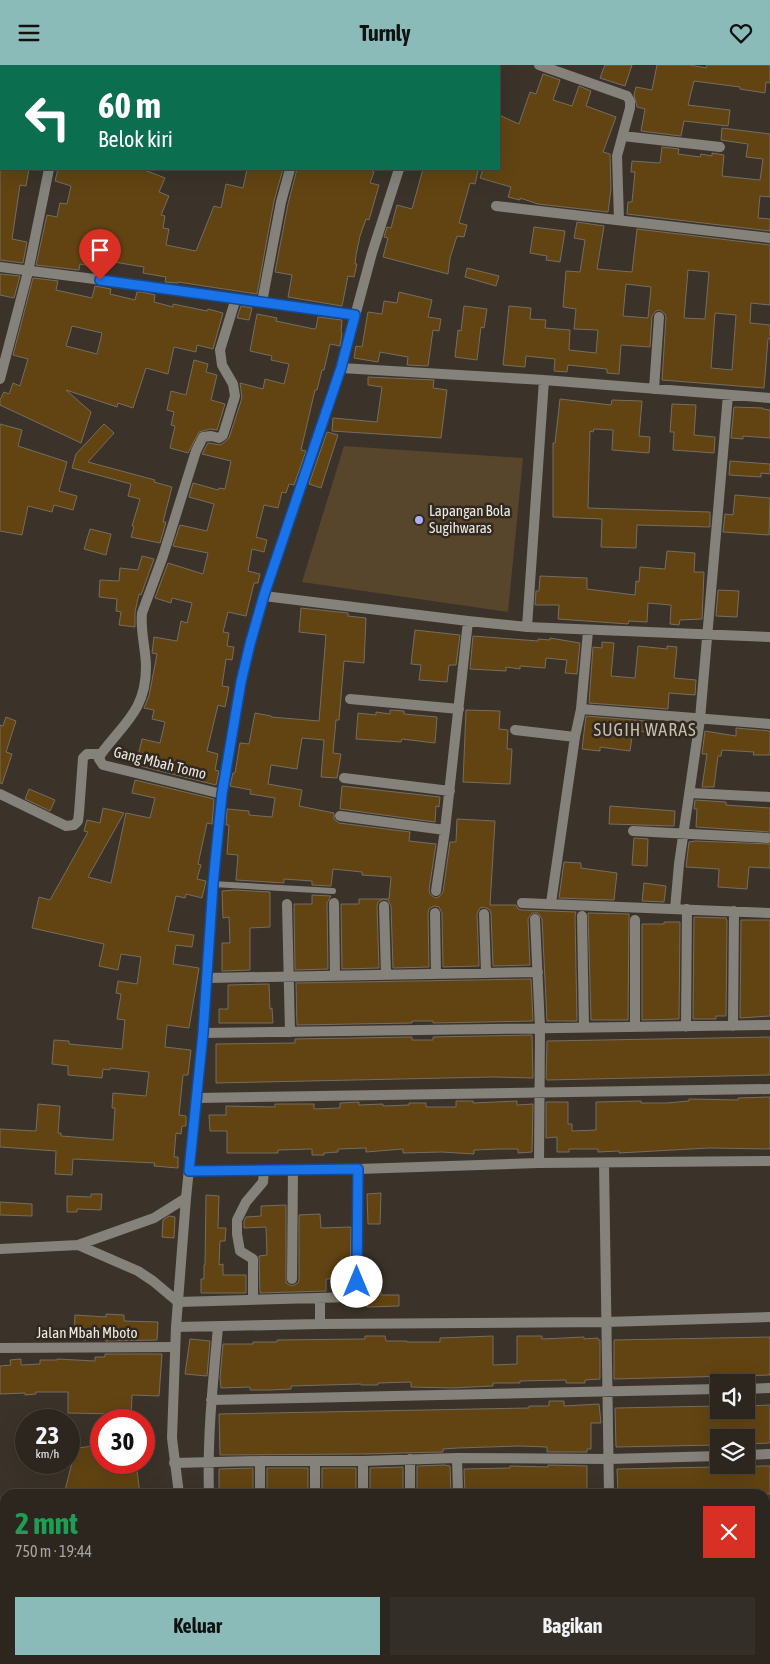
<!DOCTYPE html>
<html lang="id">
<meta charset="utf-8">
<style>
:root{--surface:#2c261f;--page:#342e28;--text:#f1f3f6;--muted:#a6a5a4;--line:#48433d;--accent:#8bbbb9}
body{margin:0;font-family:"Asap Condensed",sans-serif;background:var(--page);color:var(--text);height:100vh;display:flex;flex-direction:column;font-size:19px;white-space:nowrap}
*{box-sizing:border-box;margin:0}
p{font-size:16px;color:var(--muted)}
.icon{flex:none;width:28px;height:28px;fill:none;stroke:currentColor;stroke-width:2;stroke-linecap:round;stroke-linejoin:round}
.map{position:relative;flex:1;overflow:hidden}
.details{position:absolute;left:0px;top:1424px;width:770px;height:176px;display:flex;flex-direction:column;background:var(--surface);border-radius:15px 15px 0 0;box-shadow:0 5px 20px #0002,0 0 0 1px var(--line)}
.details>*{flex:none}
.banner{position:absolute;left:0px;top:0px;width:500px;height:105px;box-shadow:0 5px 20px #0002,0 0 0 1px var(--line);background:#0b6e4f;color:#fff;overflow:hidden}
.tools{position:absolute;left:710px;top:1309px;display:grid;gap:10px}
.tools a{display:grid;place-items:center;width:45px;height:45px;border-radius:0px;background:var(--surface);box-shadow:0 5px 20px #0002,0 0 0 1px var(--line);font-size:25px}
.speed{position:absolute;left:15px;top:1344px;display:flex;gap:10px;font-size:25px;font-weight:700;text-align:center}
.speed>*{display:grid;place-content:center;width:65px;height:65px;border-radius:50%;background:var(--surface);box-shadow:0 5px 20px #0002,0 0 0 1px var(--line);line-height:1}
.speed small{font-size:12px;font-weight:400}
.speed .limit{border:8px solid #d22;background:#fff;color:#111}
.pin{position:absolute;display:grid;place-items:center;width:42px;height:42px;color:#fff;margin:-51px -21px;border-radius:50% 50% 50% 0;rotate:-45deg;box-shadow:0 0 5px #0007}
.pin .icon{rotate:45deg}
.me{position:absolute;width:55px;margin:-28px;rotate:0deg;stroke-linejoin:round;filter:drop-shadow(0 0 4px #0008)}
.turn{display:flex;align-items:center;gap:18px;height:105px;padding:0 15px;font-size:22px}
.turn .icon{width:65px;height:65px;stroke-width:2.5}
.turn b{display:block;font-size:35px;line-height:42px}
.round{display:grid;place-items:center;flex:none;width:52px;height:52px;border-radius:0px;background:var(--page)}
.summary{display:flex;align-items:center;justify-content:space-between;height:85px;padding:0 15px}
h1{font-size:30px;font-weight:700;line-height:38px;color:#1e9e55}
.primary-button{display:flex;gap:10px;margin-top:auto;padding:10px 15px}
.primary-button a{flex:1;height:58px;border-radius:0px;background:var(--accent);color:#111;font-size:20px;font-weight:700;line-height:58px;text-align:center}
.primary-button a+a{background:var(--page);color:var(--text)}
header{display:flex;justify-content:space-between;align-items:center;height:65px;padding:0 15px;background:var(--accent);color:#111;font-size:22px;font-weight:700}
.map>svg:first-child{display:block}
.green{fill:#58462c}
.building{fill:#624412;stroke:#756d61;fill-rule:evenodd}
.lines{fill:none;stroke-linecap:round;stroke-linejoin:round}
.service{stroke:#85817b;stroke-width:6}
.minor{stroke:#85817b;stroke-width:10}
.tertiary{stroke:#85817b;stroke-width:10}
.route-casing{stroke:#114b97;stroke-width:12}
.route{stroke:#1a73e8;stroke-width:9}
.poi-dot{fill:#b1adfa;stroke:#31291f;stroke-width:2}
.labels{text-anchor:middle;stroke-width:5;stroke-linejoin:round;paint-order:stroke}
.poi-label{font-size:15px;fill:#eee9e3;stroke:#31291f;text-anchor:start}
.street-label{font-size:15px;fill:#eee9e3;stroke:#31291f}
.quarter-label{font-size:18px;letter-spacing:1px;fill:#c6bdb0;stroke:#31291f}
</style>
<header><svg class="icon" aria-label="menu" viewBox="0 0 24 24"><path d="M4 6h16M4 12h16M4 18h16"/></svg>Turnly<svg class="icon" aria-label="heart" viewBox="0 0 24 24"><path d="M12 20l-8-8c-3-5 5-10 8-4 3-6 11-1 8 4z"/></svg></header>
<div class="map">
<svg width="770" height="1599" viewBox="0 0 770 1599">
<rect width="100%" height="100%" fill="#3b3329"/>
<path class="green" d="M344 381 523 393 508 547 302 517Z"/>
<path class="building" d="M605 0H632L625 21 600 13Z
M657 0H690L706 3 707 0H770V18L766 17 765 28 740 24V22L694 16 688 40 730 45 728 61 684 56 681 71 641 66 645 44 637 42 634 30 636 22 652 25Z
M543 9 560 15 553 35 572 41 579 21 591 26 586 41 616 52 603 87 610 89 611 124 608 147 538 139 520 133V135L508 132 511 122 480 113 483 104H499V50L519 59 530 27 536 29Z
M722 63 770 69V132L760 131 758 153 770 154V166L627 149 628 137H632L635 107H631L632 96 660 98 662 82 679 84 678 89 700 92 701 89 712 91V88L724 90 722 111 760 115 763 94 746 92 748 79 721 75Z
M0 104H29L26 121 20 120 12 174 27 177 23 198 0 195Z
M58 104H142L165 113 159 127 169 131 161 150 165 151 163 163 169 164 166 180 196 186 214 141 221 143 226 119 243 123 247 104H283L274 136 257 229 178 217V218L165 217 166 212 143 208 144 202 114 197V198L99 196 98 202 80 199 79 205 36 200 47 150 57 152 60 138 67 139 71 121 55 116Z
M297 104H373L372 106 374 107 370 118 379 120 369 155 366 154 360 171 356 190 355 199H357L354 212 348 211 342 241 288 232 292 210 275 207 288 139Z
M423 104H470L478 106 475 119 470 118 459 158 467 160 464 172 457 171 450 193 448 209 383 192 388 173 384 172 387 162 391 163 397 140 412 144Z
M577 157 604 161 597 204 632 207 637 164 770 180V240L751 238 750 258 770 260V274H768L764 323 662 315 666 252 665 249 660 245 656 246 652 251 650 282 621 280 619 309 607 308V304L568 300 567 307 554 306 555 294 526 291 525 302 503 300 509 241 531 243 530 254 546 255 545 263 570 265 569 285 596 288 598 265 574 264 576 244 563 242 566 206 580 207 585 175 574 173ZM688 205 709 207 705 254 684 253ZM626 219 651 222 648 253 623 251ZM715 248 736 250 732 305 711 303Z
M534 162 565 166 560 197 546 195 547 191 530 188Z
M467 203 499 211 496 221 465 212Z
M0 209 20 211 14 233 0 230Z
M33 213 58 216 56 225 92 233 95 221 111 224 110 229 135 235 137 227H142L155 230 154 237 173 242V239L207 246 208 244 223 248 213 284 197 280 196 287 174 282 168 309 146 303 133 343 118 338 117 342 66 325 91 347 81 378 0 340V335L4 327 9 329 13 318 20 321 28 294 13 290ZM72 261 102 268 97 289 66 281Z
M399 227 432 235 428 252 441 254 439 266 433 265 428 301 407 300 408 292 380 287 378 297 354 293 356 281 362 282 368 247 382 249 384 236 397 238Z
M241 241 252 243 249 255 237 253Z
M464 241 487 244 484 263 481 262 477 295 455 292 458 265 461 266Z
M257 249 277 253 276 256 314 264 316 263 318 252 342 255 341 267 342 268 340 281 330 279 324 305H322L317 325H315L301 385 306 386 294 420 289 419 286 428 282 427 278 443 264 440 256 472 267 475 264 487 252 484 248 506 260 509 258 518H254L246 551 228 547 223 567 229 568 227 581 234 582 232 595 226 594 222 621 229 622 225 642 218 640 207 686 218 689 215 705 219 706 216 720 136 700 142 674 160 678 165 657 152 654 154 645 144 643 149 631 157 589 152 588 154 572 177 576 181 556 187 558 192 538 172 533 171 538 155 533 168 498 203 509 208 488 173 481 180 460 207 466 214 439 189 432 193 418 218 425 219 423 225 424 231 396 202 389 208 378 221 380 229 373 242 333 240 318 263 324 265 314 284 319 289 299 271 295 272 291 250 286Z
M194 295 208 299 206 307 217 310 211 335 225 339 217 365 210 364 199 367 188 388 170 383 175 361 171 360 174 347 167 345 171 326 186 330Z
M368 312 434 315 433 323 447 325 441 373 332 366 333 353 377 357 382 322 368 320Z
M560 334 611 340 612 335 642 336 639 371 650 372 649 388 612 385 613 365 594 364 593 367 590 366 588 443 710 447V462L637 460 636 483 601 482 602 454 553 452V378H555Z
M672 339 696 340 694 370 715 372 714 388 673 385 674 367H670Z
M734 342 763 343V344L770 345V373L743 371V374L731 373Z
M0 359 22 365 18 381 67 397 59 426 77 431 73 445 54 440 52 447 28 441 22 470 0 466Z
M104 359 114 368 88 397 155 415 154 417 172 422 163 457H166L160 478 131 472 134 462 132 461 140 434 128 431 131 419 72 403 76 389Z
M327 367 338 370 321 423 309 419Z
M730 396 770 399V409L761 408V412L729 410Z
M735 430 770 433 769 470 723 467 725 449 733 450Z
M90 464 111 469 106 490 84 484Z
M667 486 695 488 694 507H704L702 554 680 555 679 560 670 559 671 540 648 538 647 557 629 556 628 559 558 554 559 540H535L536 526H539L540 511 587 513V524L635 530 636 516 639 517 640 502 665 504Z
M142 491 154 494 141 530 139 529 135 547V562L119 560 121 547 116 546 117 534 99 532 100 515 119 516 120 503 138 505Z
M718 525 739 526 737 552 716 551Z
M301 543 348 548V551L366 553 364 598 344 596 339 655H336L333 688 341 689 337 713 321 712 324 675 302 673 297 704 271 700 268 719 302 725 299 741 334 748V754L339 758 410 767 409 776 436 779 429 825 430 829 435 833 439 832 443 827 450 777H456L457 754 495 756 490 840H516L518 844 522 845 576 847 575 851 577 956H547L542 854 538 848H532L528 854 530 900 493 901 491 849 490 845 484 842 480 843 477 849 479 901 443 902 442 848 439 842 434 841 429 844 428 848 429 902 393 903 391 841 388 835 383 834 378 837 377 841 379 903 342 904 341 839H359V834H389L391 812 362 810V807L333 804 331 821 312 820V816L284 814V818L236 815 238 790 227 789 229 760H226L227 744 249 746V750L272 752 275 733 250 729 251 725 230 721 233 708H235L240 678 249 679 255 648 271 651V652L319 656 326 570 299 567Z
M415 565 460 570 456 600H449L447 617 419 615 421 600 411 599Z
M473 571 538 576V574L550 575V573L580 578 577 609 565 608 567 595 546 593 545 603 520 601V604L506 602V606L470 604Z
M602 577 614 578 611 611 635 613 638 581 667 584V581L677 582 674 613 696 615 695 630 669 628 668 644 589 638 593 582 602 583Z
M390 645 404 646V649L437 652 435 678 402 674 401 677 356 674 358 648 376 650V647L390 649Z
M466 645 500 646 499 664 508 665 507 684H512L510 719 463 717Z
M586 651 646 656 645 667 633 665 630 686 600 682V686L582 684Z
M6 652 16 656 6 687 12 689 2 719 0 718V660L3 661Z
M736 663 770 666V690H753L754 687 722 685 721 691H718L714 722H702L707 689H702L705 666 736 671Z
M135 715 214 734 212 759 207 758 198 799 201 800 197 814 206 816 202 833 186 829 185 833 176 831 168 866 194 870 192 882 176 880 173 899 199 903 189 963 167 960 165 982 191 985 188 1010H183L179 1050 186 1051V1061H182L181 1069 176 1068 174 1092H178V1103L154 1101 155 1098 73 1094 72 1110 55 1109 56 1086 0 1082V1064L36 1066 38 1039 60 1041 58 1068H61V1071L113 1075 115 1043H112L113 1028 146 1031 149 1007 110 1003V1005L103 1004 102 1013 68 1010V1001L52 999 54 975 69 976V979L122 984 125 955 117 954 121 929 116 928 118 916 137 919 141 892 121 889 118 905 99 901 104 879 32 863 39 832 50 835 88 767 84 766 87 755 100 758 103 743 124 748 88 812 111 818 126 748 150 753 155 733 132 728Z
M342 721 440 732 439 742 436 741 435 757 340 744Z
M29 724 55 735 50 746 25 734Z
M695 735 726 737V740L770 743V767L696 762 697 744H694Z
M610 741 675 746 674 761 609 759Z
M634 773 648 774 647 801 632 800Z
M695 776 770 779V803L749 802 747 824 718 822 719 804 686 802 689 777Z
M564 797 581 798V803L617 808 614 835 559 833Z
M644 818 666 821 664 837 642 836Z
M235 825 270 827V862L250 863V905L222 906V878H230L229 852 223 853 222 826Z
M312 830 331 831 327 838 328 904 295 905 294 839H312Z
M588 848 629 849 628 955H591Z
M694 852 726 853 727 856 726 951H716V954H693Z
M741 855H770V951L740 953Z
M664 857H680L679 954 642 955V859H664Z
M531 914 533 956 433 958V956H412V958L297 960 296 918Z
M269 919 270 944 272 943 273 958H219V944H228V920Z
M532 970 533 1013 493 1012 216 1018V979L295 978V974L412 972V975H433V972Z
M770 972V1010L547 1015 546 1013 547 976Z
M770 1032V1084L709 1083 619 1088V1086L598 1087V1084H569V1087H557V1072L546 1073V1037H568V1059H572V1066L596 1065V1037L641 1036V1038H667L689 1036V1034L738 1035V1033Z
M456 1036H473V1038L517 1036V1040L533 1039 532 1087 518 1088V1084H500L474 1085V1089L442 1087 403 1088V1084L366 1087V1083L338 1084V1087L324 1088V1090H312V1084L278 1085V1088H227V1066H210L209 1050H226V1041L275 1042V1039H314V1044L340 1043V1038L359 1037V1040L383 1039V1041L409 1040V1038H426V1042H456Z
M381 1128 380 1159H368L367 1129Z
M91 1129H102L101 1145 77 1144V1147H67V1131L91 1132Z
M206 1130 219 1131 218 1163H226L225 1176H220L219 1200 223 1199V1210H246V1228H201V1214H204V1200H205Z
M0 1137 32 1139V1151L0 1150Z
M286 1140V1218L292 1221 298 1218 299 1215V1150L320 1149 321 1163 351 1162 350 1213 326 1214V1226L260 1228 259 1191 267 1190 266 1162 244 1163V1156L246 1152 261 1151V1141Z
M169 1151 175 1152 174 1173 162 1172 163 1155Z
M366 1219H381V1230H399V1241L367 1242Z
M106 1249 124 1250V1256L158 1257 157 1275 105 1276 106 1271 86 1270V1275L74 1274 75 1250 106 1252Z
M365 1271H385L386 1276H407V1277H440V1273L493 1271V1300L517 1299V1271H542V1274L584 1272V1274L598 1273V1275H600V1314L585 1315V1318H566V1315L520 1316V1318H493V1321L452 1323 411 1322V1317L378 1318V1320H361V1319L291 1321V1324L270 1325H250V1322L221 1323 220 1313 223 1279H253V1277H277V1275L365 1274Z
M770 1272V1310L614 1314V1275Z
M190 1274 210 1276 207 1311 185 1309Z
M105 1289H162L159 1331 132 1330 131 1355H114V1349L68 1348V1327H36V1329L25 1330V1328L0 1329V1301L11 1300 10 1295 21 1294V1300L40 1299V1295H57V1294L95 1296V1292H105Z
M549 1336H564V1341L599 1339 601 1358H591V1384H587V1387H547V1382L519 1381 458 1383 443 1384V1387L363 1389 220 1390 219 1349 529 1343V1341H549Z
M770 1340V1378L746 1379V1372H719V1380L616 1382 615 1343 719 1341V1345H746V1341Z
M101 1380V1398H136L140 1429H64L72 1398 70 1384Z
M444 1400 450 1401 451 1429H417V1401Z
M548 1400 587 1401V1429H465L464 1404 510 1403V1401L548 1402Z
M765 1401H770V1429H618L617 1404Z
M403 1402V1429H370V1403Z
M253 1403V1429H219V1404Z
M267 1403H308V1429H267Z
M322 1403H356V1429H322Z"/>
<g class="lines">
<path class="service" d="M213 819 333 826"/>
<path class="minor" d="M539 0 627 31 630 36V43L617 91 619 155
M325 1 326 0
M623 71 720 82
M496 141 770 173
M0 202 118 217 355 250
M262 237 281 137 290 104
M341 303 544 315 770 333
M654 324 659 252
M264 531 468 556 527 562 770 572
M527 562 544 315
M350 634 459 644
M581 644 770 659
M515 665 575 672 581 644 588 566
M344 713 450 726
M690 728 770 732
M0 729 66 761 74 760 78 756 79 748 83 693 87 689H101
M222 729 103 700 99 694 101 689C124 658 146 645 146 602 146 584 140 566 142 548L163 491 196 386 203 372 211 371 219 373 223 370 235 331 233 319 222 300 220 285 236 233
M340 751 445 765 468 556
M633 766 768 773
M436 826 445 765
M334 838 335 909
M522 838 770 848
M551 838 575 672
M287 839 290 967
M384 841 386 909
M675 844 679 799 700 654 728 330
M435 848 436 908
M484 849 486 907
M582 851 584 962
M535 854 540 963 539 1098
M635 855V962
M207 913 538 907
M733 961 734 846
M686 962 687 844
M203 968 770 960
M197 1033 770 1024
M604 1098 609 1429
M189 1106 358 1104 539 1098 770 1096
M78 1180 138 1206 153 1216 178 1237 352 1232 357 1228 358 1104
M0 1184 78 1180 154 1153 186 1133
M292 1214 293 1105
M253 1235V1194L240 1186 237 1169V1155L246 1137 263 1117 264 1105
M320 1259V1233
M176 1262 320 1259 606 1257 770 1252
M0 1283 175 1282
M746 1324 770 1323
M211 1335 719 1324
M746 1390 770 1389
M457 1393 458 1429
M410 1394V1429
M260 1396V1429
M315 1396V1429
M363 1396V1429
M174 1398 260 1396H363L457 1393 609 1394 719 1391
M209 1429C207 1373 213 1317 218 1262
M765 1451H770
M765 1514H770
M765 1575H770
M263 1595V1599
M317 1595V1599
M413 1595V1599
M463 1595V1599
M612 1595V1599
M366 1599V1595"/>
<path class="tertiary" d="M32 0V1
M452 1 453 0
M0 314 28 207 49 104
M179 1429 172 1373 176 1262 186 1133 203 968 213 819 222 729 241 617 250 579 264 531 341 303 372 188 399 104
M206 1595 207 1599
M0 1597V1599"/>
</g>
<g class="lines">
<defs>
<path id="route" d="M100 215 355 250 341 303 264 530 250 579 241 617 222 729 213 819 203 968 189 1106 358 1104 357 1217"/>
</defs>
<use href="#route" class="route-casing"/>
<use href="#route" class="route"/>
</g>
<circle class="poi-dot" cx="419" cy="455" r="5"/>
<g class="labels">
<g class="poi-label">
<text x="429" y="451">Lapangan Bola<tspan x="429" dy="17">Sugihwaras</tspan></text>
</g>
<g class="street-label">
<text transform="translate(160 698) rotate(14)" y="5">Gang Mbah Tomo</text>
<text x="87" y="1273">Jalan Mbah Mboto</text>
</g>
<g class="quarter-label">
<text x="645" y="671">SUGIH WARAS</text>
</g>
</g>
</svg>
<div class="tools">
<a><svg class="icon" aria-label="sound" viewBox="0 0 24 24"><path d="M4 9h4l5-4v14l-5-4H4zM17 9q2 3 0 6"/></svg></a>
<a><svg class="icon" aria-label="layers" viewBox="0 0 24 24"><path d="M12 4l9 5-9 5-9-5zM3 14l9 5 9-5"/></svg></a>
</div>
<div class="speed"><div>23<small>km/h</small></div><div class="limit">30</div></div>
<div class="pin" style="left:100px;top:215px;background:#d93025"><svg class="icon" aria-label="arrive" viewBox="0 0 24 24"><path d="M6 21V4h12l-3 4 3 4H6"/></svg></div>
<svg class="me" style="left:357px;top:1217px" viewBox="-20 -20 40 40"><circle r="19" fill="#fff"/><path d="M0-13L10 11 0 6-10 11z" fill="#1a73e8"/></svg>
<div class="banner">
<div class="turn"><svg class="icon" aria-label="left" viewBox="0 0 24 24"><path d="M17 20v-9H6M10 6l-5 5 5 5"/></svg><div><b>60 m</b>Belok kiri</div></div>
</div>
<section class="details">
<div class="summary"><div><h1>2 mnt</h1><p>750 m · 19:44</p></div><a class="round" style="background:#d93025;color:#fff"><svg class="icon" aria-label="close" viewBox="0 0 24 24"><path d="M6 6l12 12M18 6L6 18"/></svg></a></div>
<div class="primary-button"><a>Keluar</a><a>Bagikan</a></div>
</section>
</div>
